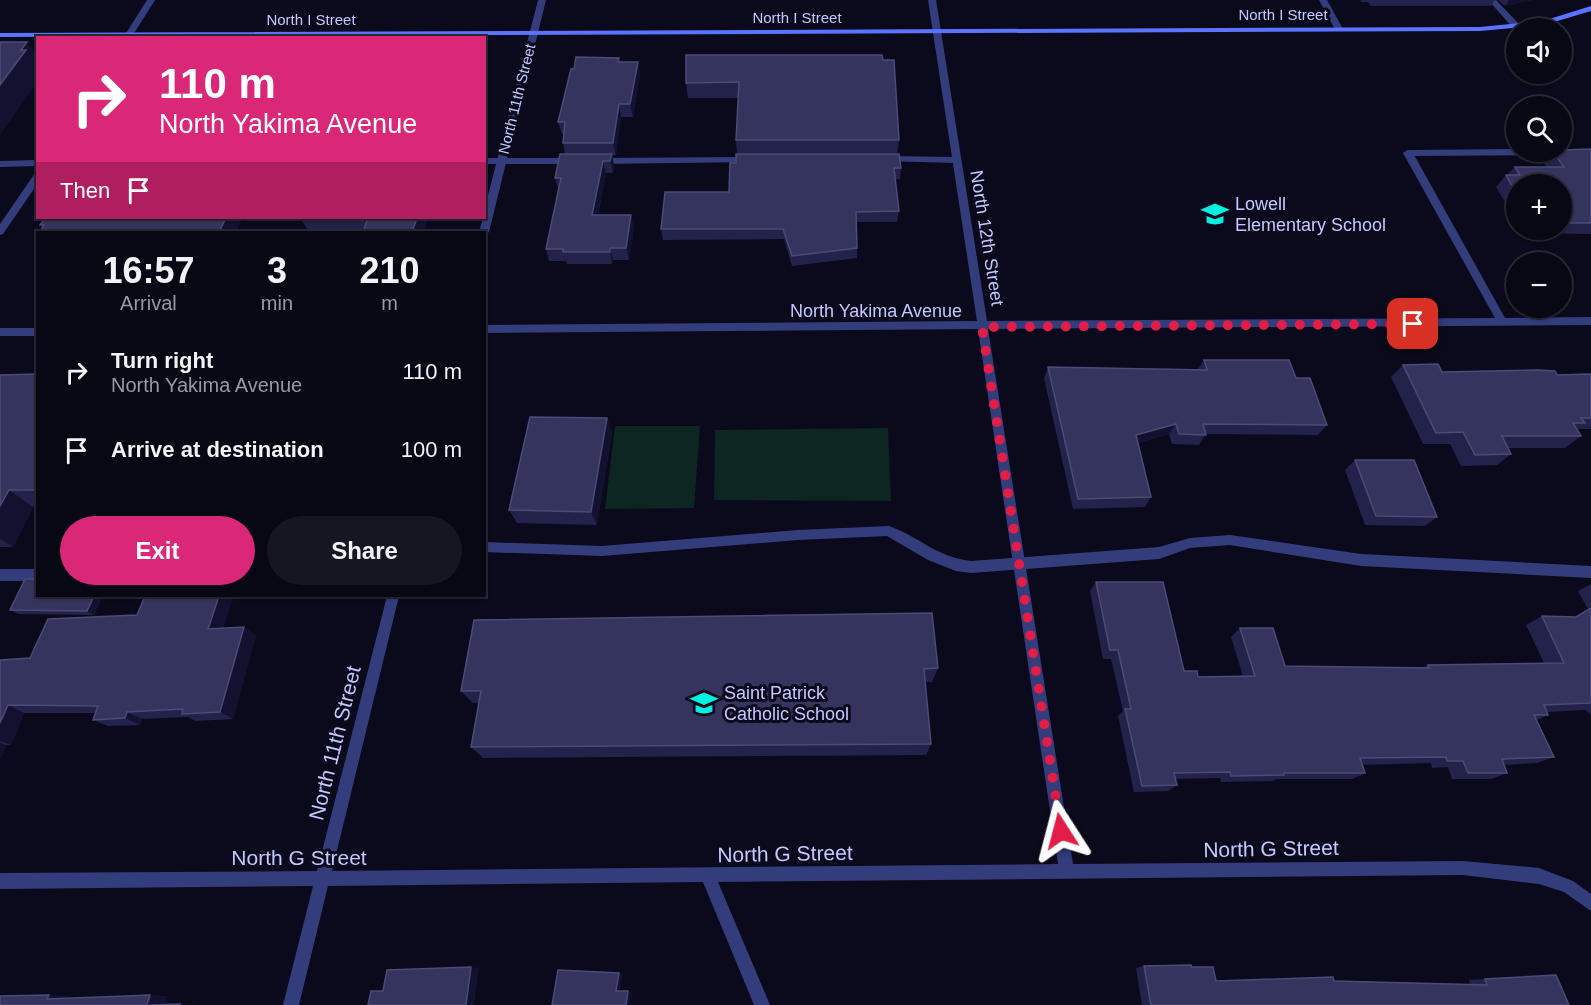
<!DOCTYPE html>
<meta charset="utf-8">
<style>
:root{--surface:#080815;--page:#161622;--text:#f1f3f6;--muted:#989aa0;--line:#292934;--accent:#db2777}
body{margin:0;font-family:Arial,sans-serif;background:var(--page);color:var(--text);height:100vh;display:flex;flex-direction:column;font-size:22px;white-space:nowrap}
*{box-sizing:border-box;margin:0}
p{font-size:20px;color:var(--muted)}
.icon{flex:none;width:33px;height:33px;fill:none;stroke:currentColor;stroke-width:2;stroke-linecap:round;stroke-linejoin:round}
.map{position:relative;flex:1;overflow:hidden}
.sheet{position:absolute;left:36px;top:231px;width:450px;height:366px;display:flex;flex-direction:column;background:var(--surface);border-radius:0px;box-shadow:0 2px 4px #0004,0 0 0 2px var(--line)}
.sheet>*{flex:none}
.banner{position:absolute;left:36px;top:36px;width:450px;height:183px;border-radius:0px;box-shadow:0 2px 4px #0004,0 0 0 2px var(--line);background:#db2777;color:#fff;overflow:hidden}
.buttons{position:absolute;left:1506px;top:18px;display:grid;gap:12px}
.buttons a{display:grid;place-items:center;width:66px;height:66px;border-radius:50%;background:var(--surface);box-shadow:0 2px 4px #0004,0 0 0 2px var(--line);font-size:30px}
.pin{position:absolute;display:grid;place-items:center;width:51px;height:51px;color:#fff;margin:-26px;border-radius:12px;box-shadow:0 3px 9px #0006}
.me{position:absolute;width:66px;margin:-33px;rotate:351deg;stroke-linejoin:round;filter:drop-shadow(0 0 4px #0008)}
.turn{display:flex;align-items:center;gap:21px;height:126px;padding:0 24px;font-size:27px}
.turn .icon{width:78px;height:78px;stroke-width:2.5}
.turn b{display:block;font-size:42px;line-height:51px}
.then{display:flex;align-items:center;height:57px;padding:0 24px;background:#0003;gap:12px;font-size:22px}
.eta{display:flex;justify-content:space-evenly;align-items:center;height:102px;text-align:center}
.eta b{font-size:36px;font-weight:600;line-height:42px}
.action{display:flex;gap:12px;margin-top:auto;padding:12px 24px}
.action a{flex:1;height:69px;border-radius:36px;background:var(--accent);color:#fff;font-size:24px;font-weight:600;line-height:69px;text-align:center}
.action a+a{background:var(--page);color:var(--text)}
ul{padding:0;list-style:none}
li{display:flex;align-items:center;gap:18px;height:78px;padding:0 24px}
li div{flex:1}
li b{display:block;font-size:22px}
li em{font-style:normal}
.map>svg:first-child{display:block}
.green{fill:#0d2621}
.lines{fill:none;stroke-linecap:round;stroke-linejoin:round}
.service{fill:#343d7c;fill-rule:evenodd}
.minor{fill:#343d7c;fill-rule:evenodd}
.secondary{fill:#5c73ff;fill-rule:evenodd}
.wall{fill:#23224b}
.shaded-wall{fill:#121130}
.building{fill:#35345e;stroke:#4b4b77;stroke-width:1.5}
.route{stroke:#e11d48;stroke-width:10;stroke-dasharray:0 18}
.labels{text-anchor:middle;stroke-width:6;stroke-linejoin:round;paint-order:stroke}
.far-street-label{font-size:15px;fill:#c5c8ff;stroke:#0a0a1c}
.poi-label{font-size:18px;fill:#c5c8ff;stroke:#0a0a1c;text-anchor:start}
.street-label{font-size:18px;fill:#c5c8ff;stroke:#0a0a1c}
.near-street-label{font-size:21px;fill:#c5c8ff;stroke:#0a0a1c}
</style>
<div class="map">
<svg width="1591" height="1005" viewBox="0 0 1591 1005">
<rect width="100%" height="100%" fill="#0a0a1c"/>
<path class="green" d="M615 426H700L694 508 605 509Z
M888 428 891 501 714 500 715 430Z"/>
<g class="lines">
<path class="service" d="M1488 0H1496L1520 25V28L1514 29Z
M1516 149V152H1562V149H1591V155L1408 156 1403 153 1408 150Z
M886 156 956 157 961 160 956 163 883 161V157Z
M751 157 756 160 754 162 598 164 593 161 598 158Z
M484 158H574L579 161 574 164H484Z
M38 160V166L0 167V161Z
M889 526C920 537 936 557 971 561L1159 547 1190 538 1230 535 1361 554 1591 566V578L1361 566 1230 545 1190 548 1159 559 971 573 956 571 928 560 887 536 798 540 602 556 484 552V542L602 546 798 530Z
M0 569H38V581H0Z"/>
<path class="minor" d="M147 0H155L131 38H123Z
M538 0H546L489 232 484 235V232H479L483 218H484V211Z
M928 0H936L987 321 1495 318 1403 153 1408 150 1413 153 1505 318 1591 317V325L988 329 1073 864 1463 861 1539 868 1573 881 1591 894V911L1564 892 1539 884 1463 875 718 882 770 1005H754L703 882 328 886 299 1005H283L313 886 0 889V873L317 871 387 596H399L332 871 1058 864 978 329 484 333V325L977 321Z
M1319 0H1327L1343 29 1342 31H1336Z
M38 172V183L3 234 0 235V224L35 173Z
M0 328H38V336H0Z"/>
<path class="secondary" d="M1591 6V11L1544 25 1480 31 0 37V33L1480 27 1543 21Z"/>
</g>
<path class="wall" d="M1360 0H1495L1491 6H1371L1368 2H1361Z
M1498 0H1532L1505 6Z
M686 55 899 140 897 154 901 168 900 179H895L899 211 897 222H856L857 248V258L792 266 784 239 663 240 661 229 729 192 737 154 736 140 738 98H688L686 83Z
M619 58 620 62H638L640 74 633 117H621L616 155H612L614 166 613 173H606L598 215 634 227 629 260H613L612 264H567L566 261H549L546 249 558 189 555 178 565 154 563 143V134H562L558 122 574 69Z
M1591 149V234L1525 233 1523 230H1562V184H1516V220L1496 187 1506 175H1507L1515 167H1546L1543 161 1551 152Z
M302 218H428L423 232H309L301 219Z
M1204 360 1296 378 1327 425 1318 435 1206 434 1199 445 1172 444 1169 434 1138 443 1151 497 1145 507 1073 509 1044 378 1048 367 1198 369Z
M1403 365 1442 372 1557 375 1591 374V429H1577L1581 436 1565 448H1508L1511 454 1497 465 1461 466 1450 444H1423L1391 377Z
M38 374V507H33L13 547H0V375Z
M607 418 612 433 597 525 517 523 509 510Z
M1355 460 1437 517 1425 526 1365 525 1345 470Z
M1096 582 1184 671 1198 677 1243 676 1231 637 1240 628 1285 666 1422 668 1428 665 1544 663 1526 625 1542 616 1575 617 1588 609 1578 591 1591 584V715L1586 710 1547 712 1548 715 1537 720 1554 757 1537 763 1504 765 1507 773 1491 779H1452L1448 767 1432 768 1431 763 1362 765 1365 773 1352 779H1277L1273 781 1221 782 1220 778 1175 779 1177 785 1168 791 1134 792 1118 716 1123 711 1111 659H1103L1090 591Z
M38 596H103L94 615 18 614 10 610Z
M474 620 938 668 932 682H925L931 744 926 755 483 758 471 747 479 703H473L461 691Z
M223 628 256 635 233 719 195 721 188 717 142 719 140 725 108 726 93 720 95 713H24L11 745H6L0 759V660L30 658Z
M1144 966 1192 967 1216 981H1334L1470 984 1469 980 1485 979 1569 1005H1142L1136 968Z"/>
<path class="shaded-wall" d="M1509 0H1532L1505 6Z
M27 42 38 55V81L0 135V85Z
M638 62 640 74 633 117 630 104Z
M619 104 621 117 616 155 613 143Z
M612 154 614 166 613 173 610 161Z
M603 161 606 173 595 227 592 215Z
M631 215 634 227 629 260 626 248Z
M226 218H243L236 232H219Z
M417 218H428L423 232H412Z
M610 248 613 260 612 264 610 252Z
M607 418 612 433 597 525 591 512Z
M1176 424 1169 434 1130 445 1136 435Z
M9 490 33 507 13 547 0 539V506Z
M94 596H103L94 615 87 611Z
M219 596H234L220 638 208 629Z
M244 627 256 635 233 719 220 712Z
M8 705 24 713 11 745 0 741V723Z
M127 712 142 719 140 725 125 718Z
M0 743 6 745 1 759 0 758Z
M471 967 479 968 474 1005H466Z
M619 973 623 974 620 992 616 991Z
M628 991 632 992 630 1005H626Z
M49 995 69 996 68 1000 47 999Z
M150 995 168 996 166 1005H147Z
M180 1004 198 1005H180Z"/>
<path class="building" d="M0 42H27L21 50H26L0 85Z
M686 55H882L883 60H894L899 140H736L739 82 686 83Z
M576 57 619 58 618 62H638L630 104H619L613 143H563L565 122H558L571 69H574Z
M1591 149V223H1562V184H1516V193L1506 175H1520L1515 167H1564L1553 152H1562V150Z
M560 154H612L610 161H603L592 215H631L626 248H610V252H563V249H546L561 178H555Z
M736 154H899L901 168H894L899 211 856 212 857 248 792 256 783 229H661L665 192H729L730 163H736Z
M45 218H226L219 232H44L46 230H41L44 225H40Z
M302 218H417L412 232H363L368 218 301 219Z
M1204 360H1289L1296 378H1310L1327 425 1203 424 1206 435 1179 434 1176 424 1136 435 1151 497 1078 499 1048 367 1207 370Z
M1438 364 1442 372 1538 370 1555 371 1557 375 1591 374V418H1581L1585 423H1573L1581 436H1502L1511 454 1475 455 1463 432 1436 433 1403 365Z
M38 374V490H9L0 506V375Z
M530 417 607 418 591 512 509 510Z
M1355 460H1414L1437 517 1376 516Z
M25 579H38V596H94L87 611 10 610Z
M1096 582H1163L1184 671H1197L1198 677 1255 676 1240 628H1273L1285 666 1429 668 1428 665 1564 663 1542 616 1576 617 1591 608V703L1544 705 1548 715H1534L1554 757 1502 759 1507 773H1468L1463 761H1447L1446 757 1360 758 1365 773H1284V775L1231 776 1230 772 1174 773 1177 785 1142 786 1125 709H1131L1118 650H1110Z
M145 596H219L208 629 244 627 220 712 182 714 183 709 127 712 125 718 93 720 98 706 8 705 0 723V660L30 658 48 619 137 615Z
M932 613 938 668 924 669 931 744 471 747 481 691H461L474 620Z
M1191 965 1192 967H1213L1216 981 1333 977 1334 981 1487 985 1485 979 1556 975 1569 1005H1151L1144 966Z
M471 967 466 1005H368L371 991H383L387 970Z
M558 970 619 973 616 991H628L626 1005H552Z
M49 995 47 999 150 995 147 1005H0V996Z
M180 1004V1005H149Z"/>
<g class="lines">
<path class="route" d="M1061 831 982 327 1413 324"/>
</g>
<defs>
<symbol id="school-bare" viewBox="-9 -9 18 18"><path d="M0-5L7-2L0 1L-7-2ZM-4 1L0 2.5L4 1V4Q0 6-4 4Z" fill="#00f0e1" stroke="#0a0a1c" stroke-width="2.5" paint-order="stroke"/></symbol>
</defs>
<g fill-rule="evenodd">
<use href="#school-bare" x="1196" y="195" width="38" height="38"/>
<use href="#school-bare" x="685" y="684" width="38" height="38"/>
</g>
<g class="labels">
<g class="far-street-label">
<text x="1283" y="20">North I Street</text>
<text x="797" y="23">North I Street</text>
<text x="311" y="25">North I Street</text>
<text transform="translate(517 99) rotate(-76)" y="5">North 11th Street</text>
</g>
<g class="poi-label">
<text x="1235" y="210">Lowell<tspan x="1235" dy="21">Elementary School</tspan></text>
<text x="724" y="699">Saint Patrick<tspan x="724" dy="21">Catholic School</tspan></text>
</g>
<g class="street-label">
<text transform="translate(987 238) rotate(81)" y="6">North 12th Street</text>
<text x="876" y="317">North Yakima Avenue</text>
</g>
<g class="near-street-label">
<text transform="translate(335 743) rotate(-76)" y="7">North 11th Street</text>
<text transform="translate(1271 849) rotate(-1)" y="7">North G Street</text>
<text transform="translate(785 854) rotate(-1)" y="7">North G Street</text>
<text x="299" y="865">North G Street</text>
</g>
</g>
</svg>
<div class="buttons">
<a><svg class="icon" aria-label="sound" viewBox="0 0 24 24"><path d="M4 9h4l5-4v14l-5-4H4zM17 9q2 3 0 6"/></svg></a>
<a><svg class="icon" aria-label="search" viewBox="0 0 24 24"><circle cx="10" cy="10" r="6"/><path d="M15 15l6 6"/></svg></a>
<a>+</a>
<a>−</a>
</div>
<div class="pin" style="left:1413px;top:324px;background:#d93025"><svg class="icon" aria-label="arrive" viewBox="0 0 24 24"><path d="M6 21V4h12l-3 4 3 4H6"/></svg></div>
<svg class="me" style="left:1061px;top:831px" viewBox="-20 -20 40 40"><path d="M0-17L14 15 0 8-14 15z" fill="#e11d48" stroke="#fff" stroke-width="4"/></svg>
<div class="banner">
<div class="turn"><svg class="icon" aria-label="right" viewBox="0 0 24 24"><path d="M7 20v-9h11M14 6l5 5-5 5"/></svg><div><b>110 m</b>North Yakima Avenue</div></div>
<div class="then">Then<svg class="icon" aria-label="arrive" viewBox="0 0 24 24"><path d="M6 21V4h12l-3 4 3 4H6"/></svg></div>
</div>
<section class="sheet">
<div class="eta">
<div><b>16:57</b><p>Arrival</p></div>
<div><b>3</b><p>min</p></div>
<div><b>210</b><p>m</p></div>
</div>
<ul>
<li><svg class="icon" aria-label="right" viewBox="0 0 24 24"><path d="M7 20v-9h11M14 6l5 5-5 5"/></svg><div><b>Turn right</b><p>North Yakima Avenue</p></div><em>110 m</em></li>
<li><svg class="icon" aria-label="arrive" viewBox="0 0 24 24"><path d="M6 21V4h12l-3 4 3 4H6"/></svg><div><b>Arrive at destination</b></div><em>100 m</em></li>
</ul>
<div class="action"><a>Exit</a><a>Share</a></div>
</section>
</div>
